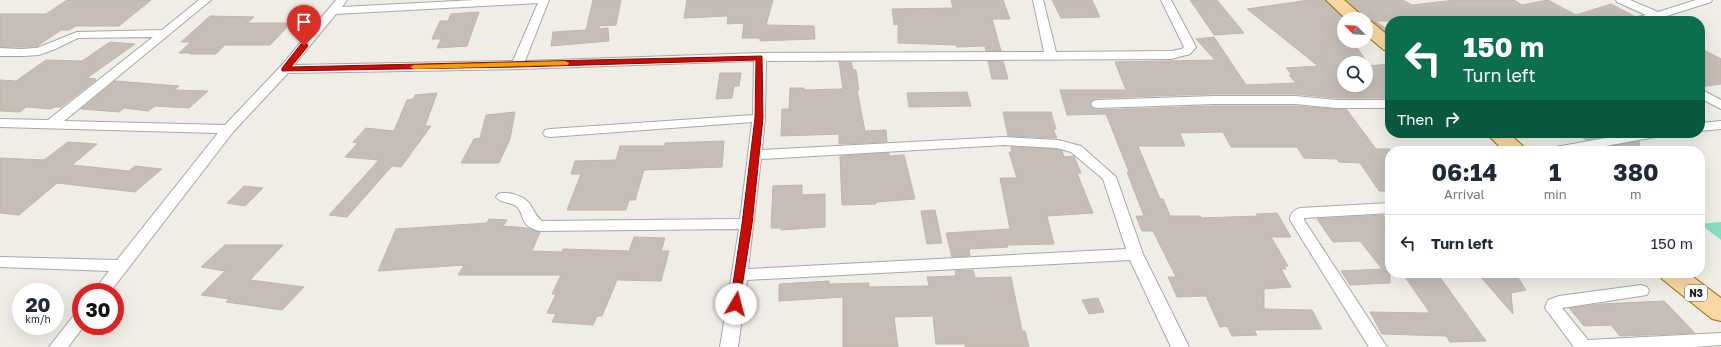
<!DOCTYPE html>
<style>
:root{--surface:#fff;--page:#f2f2f3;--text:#1f2937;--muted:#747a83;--line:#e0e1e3}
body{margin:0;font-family:"Golos Text",sans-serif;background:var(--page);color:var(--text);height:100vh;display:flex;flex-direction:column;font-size:15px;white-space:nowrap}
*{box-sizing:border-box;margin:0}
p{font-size:13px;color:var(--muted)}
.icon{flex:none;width:22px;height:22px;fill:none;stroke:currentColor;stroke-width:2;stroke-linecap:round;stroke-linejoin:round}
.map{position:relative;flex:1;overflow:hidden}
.details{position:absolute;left:1385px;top:146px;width:320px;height:132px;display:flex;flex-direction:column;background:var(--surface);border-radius:16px;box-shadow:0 4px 16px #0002}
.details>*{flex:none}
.top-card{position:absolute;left:1385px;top:16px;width:320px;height:122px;border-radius:16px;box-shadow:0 4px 16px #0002;background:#0b6e4f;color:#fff;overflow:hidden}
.needle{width:26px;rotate:294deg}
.tools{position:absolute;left:1337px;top:12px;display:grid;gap:8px}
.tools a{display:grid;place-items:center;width:36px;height:36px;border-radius:50%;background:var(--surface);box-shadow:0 4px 16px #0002;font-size:20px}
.speed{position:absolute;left:12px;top:283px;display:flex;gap:8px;font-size:20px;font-weight:700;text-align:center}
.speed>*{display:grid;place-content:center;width:52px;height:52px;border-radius:50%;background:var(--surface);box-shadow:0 4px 16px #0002;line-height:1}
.speed small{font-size:10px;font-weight:400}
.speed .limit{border:6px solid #d22;background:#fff;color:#111}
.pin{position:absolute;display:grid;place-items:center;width:34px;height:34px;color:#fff;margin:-41px -17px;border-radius:50% 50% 50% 0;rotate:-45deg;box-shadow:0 0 4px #0007}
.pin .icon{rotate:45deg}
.me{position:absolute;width:44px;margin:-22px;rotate:8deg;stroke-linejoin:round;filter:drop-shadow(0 0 3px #0008)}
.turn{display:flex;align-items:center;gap:14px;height:84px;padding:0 12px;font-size:18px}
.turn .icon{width:52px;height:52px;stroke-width:2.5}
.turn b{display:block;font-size:28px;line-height:34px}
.then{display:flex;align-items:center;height:38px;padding:0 12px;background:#0003;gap:8px;font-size:15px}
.eta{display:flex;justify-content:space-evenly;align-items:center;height:68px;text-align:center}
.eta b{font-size:24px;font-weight:700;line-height:28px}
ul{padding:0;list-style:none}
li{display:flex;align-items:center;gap:12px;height:56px;padding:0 12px;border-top:1px solid var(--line)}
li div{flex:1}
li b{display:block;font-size:15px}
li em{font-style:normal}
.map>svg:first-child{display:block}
.pitch{fill:#87ddbf}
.building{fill:#c5bdb6;stroke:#c2b5a9;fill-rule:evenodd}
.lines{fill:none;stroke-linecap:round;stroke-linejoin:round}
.street-casing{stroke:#a7a7a7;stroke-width:2}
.primary-casing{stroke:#986c04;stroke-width:2}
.street{fill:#fff;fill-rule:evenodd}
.primary{fill:#f9d7a2;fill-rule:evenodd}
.route{fill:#ca0c06;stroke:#830804}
.slow{fill:#f59e0b}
.labels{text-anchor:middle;stroke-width:4;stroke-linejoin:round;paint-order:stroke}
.shield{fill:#fff;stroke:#636363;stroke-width:1}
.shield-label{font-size:10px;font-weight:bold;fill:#202020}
</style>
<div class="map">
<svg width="1721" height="347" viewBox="0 0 1721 347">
<rect width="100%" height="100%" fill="#f0ede7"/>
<path class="pitch" d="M1721 222V240L1700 224Z"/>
<path class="building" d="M67 0H151L119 26H76L69 30H61L36 47H0V14H46Z
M593 0H621L616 25 599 26V29L608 28 609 41 551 46 553 32 586 30Z
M687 0H773L766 25 814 26 815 39 760 41V38H742L744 23 727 24 728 16 684 18Z
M951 0H1003L1010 19H992L1001 51H986L985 46 957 47 956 45 898 43V24L894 25 892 9 953 8Z
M1052 0H1092L1100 17 1061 18Z
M1190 0H1217L1244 33 1214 35Z
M1309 0H1325L1344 19V41H1353L1369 66 1390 64V98H1336L1295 94H1214L1097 98 1093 100 1090 103 1092 108 1097 110 1214 106H1295L1347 110 1376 149H1390V191H1379L1360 163 1339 162 1337 159 1304 158 1297 147H1231L1223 132 1180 133 1185 146H1138L1160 199H1163L1170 216H1200L1201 218 1258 216 1256 214 1277 213 1291 237H1271L1288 266H1284L1286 269H1281L1291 287 1264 289V309L1312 310 1322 329 1254 330 1257 335 1232 336 1227 326 1220 327 1206 296 1177 297 1168 277H1176L1153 231H1142L1136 216H1144L1127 172H1129L1106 114 1067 115 1060 90H1126L1115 62 1215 60 1196 39 1214 37 1246 85 1296 83 1289 75H1292L1286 68 1318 66 1247 9ZM1344 63H1366V85H1344Z
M1346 0H1403L1412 5 1455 0H1514L1522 5 1548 0 1576 15 1611 4 1634 16 1629 18 1626 21H1559L1556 19 1545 21H1522L1516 17 1485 21H1375L1390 31V35L1373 21 1367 20Z
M479 12 467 46 437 48 441 39H432L440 21H448L451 14Z
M210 16 254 17 247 23H291L270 45H225L216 54H190L192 53H179L191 42H181Z
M110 42 135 44 87 78 96 79 95 80H96L61 107H54L51 109 26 107 20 112 0 111V80L16 81 46 60 82 61Z
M1700 48 1721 59V84L1700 87Z
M988 61H1003L1008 79H992Z
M839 62H851L853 70H856L859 90H857L865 131 886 130 887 142 839 144V134L781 136 782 109H789L790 88H804V90L843 89Z
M720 73H741L739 86H734L732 98 716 99Z
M115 81 179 86 174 90 208 91 189 108 155 106 148 111 124 108 119 112 81 109Z
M967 92 971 106 909 107 907 93Z
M437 93 425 126H431L401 167 392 166 347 217 329 215 379 160 345 157 358 143 353 142 366 128 394 131 407 100 413 99 415 95Z
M515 112 510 139 499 163H461L474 139 480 138 486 115Z
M1003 112H1051L1056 129H1053L1057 138 1008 136Z
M1576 133H1625L1586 140Z
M724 141 722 167 644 170 635 200H629L626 210H567L581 174H571L575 161 616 160 620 146H665V143Z
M1639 141 1640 150 1601 151 1598 149Z
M68 142 97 144 72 165 129 171 135 166 162 169 135 192 57 183 19 215 0 213V158L44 160Z
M1011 147 1057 149 1062 151 1064 157 1074 156 1081 173H1077L1093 213 1047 216 1054 244 1007 245 1008 247 969 249 970 256 952 257 946 233 1010 229 1000 178H1017L1009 152H1012Z
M889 153V156L904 155 915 199 876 202V204L842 205 840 156Z
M802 185V195L825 194V227L781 230V228H771L773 186Z
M244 186 263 188 245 206 227 203Z
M935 210 942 243 927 244 921 211Z
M1383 215 1390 223V283L1350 285 1341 271 1382 269 1360 241 1333 242 1317 219Z
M489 219 507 220 503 226 528 228 540 232 532 251 562 252 563 249 629 251 634 237 665 238 661 251H669L661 281 617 280 602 316H597L593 325 552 322 556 314 547 313 556 294H552L561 275H458L464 265 378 271 396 229 487 223Z
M225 245H283L250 280 304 287 282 310 226 302 229 299 201 295 225 271 201 267Z
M973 270 975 278 1011 277 1022 331H1025L1029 347H965V344H936L933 316 894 317 898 347H843V297L779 301V284L829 281V284L869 283V287L929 286 927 277 956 276 955 271Z
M1506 273H1515L1526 290 1511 293 1513 314 1479 275Z
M1439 276 1486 341 1450 342 1446 336 1382 334 1370 312 1430 313 1405 277Z
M1098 298 1104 312 1089 314 1082 300Z
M1664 301 1695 333 1620 336 1611 325 1584 326 1569 308 1601 304Z"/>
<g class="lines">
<defs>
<path id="street" d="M199 0H211L64 121 225 125 281 66 336 0H347L342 7 475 0H549L525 61 760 53 1044 52 1033 0H1043L1056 52 1171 51 1182 49 1184 47 1161 0H1171L1196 47 1190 54 1171 59 766 61 765 118 762 150 1004 137 1058 140 1081 146 1116 177 1143 254 1189 347H1171L1130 260 747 280 738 347H720L739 229 539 231C518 225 526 215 516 206 510 202 500 203 496 197L498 194C507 191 523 195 529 203 534 209 535 216 542 221L740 219 752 122 550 137 545 136 543 133 545 130 550 129 753 115 754 61 518 69 288 73 233 132 110 292H93L109 271 0 267V257L117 260 218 133 0 127V119L48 120 153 37 78 38 53 50 39 55 24 56H0V48L20 49 37 48 77 32 162 30ZM538 3 513 61 294 65 336 14ZM1004 145 1057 148 1071 152 1103 179 1126 249 748 269 761 159Z
M1616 0H1630L1658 12 1696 0H1712L1711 2 1657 19 1649 21H1627L1629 19 1646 15 1617 2Z
M1700 89 1721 100V109L1700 98Z
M1214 96H1295L1336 100H1390V108H1336L1295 104H1214L1097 108 1093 107 1091 104 1093 101 1097 100Z
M1721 121V129L1700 131V123Z
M1633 133H1662L1660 136 1655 137 1578 151H1549L1551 148 1556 147Z
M1390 203V213L1304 218V220L1387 347H1369L1290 220C1290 213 1294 210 1300 208Z
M1641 285 1647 287 1649 291 1647 295 1562 308 1588 340 1721 333V345L1695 347H1574L1545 308 1548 300 1559 296Z
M81 312V326H84L68 347H49L75 314Z"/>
<path id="primary" d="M1326 0H1344L1366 19H1346Z
M1366 21 1372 22 1390 37V51L1384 50 1366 35Z
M1486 133H1509L1528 151H1504Z
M1659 273H1688L1721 298V321L1712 319 1662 279Z"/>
</defs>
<use href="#street" class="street-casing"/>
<use href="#primary" class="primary-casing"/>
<use href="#street" class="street"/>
<use href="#primary" class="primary"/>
</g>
<path class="route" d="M301 44H307L308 46 291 67 762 56 763 118 752 224 739 306H732L730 304 742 224 755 118 756 60 518 67 282 71V68Z"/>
<path class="slow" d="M565 61 569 63 568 65 414 69 410 67 414 65Z"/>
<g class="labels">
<rect class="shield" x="1685" y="285" width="22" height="16" rx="3"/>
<g class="shield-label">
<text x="1696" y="297">N3</text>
</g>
</g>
</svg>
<div class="tools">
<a><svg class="needle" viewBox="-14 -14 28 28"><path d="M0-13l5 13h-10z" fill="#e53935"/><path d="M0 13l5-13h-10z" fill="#747a83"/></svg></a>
<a><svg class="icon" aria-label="search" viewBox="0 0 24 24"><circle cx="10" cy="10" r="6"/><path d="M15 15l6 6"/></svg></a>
</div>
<div class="speed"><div>20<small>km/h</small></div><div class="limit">30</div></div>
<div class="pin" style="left:304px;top:46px;background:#d93025"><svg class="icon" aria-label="arrive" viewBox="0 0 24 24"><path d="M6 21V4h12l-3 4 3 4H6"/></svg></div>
<svg class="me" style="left:736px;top:304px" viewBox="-20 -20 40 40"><circle r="19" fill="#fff"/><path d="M0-13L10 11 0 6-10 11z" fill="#ca0c06"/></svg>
<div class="top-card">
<div class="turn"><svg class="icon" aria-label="left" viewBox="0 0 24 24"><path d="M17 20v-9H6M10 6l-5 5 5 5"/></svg><div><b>150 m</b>Turn left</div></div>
<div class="then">Then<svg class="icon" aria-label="right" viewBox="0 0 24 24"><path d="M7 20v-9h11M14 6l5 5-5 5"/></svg></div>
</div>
<section class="details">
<div class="eta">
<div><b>06:14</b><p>Arrival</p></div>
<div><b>1</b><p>min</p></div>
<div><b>380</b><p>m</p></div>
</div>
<ul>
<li><svg class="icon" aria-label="left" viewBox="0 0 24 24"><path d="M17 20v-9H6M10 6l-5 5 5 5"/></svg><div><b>Turn left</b></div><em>150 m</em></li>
</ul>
</section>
</div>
